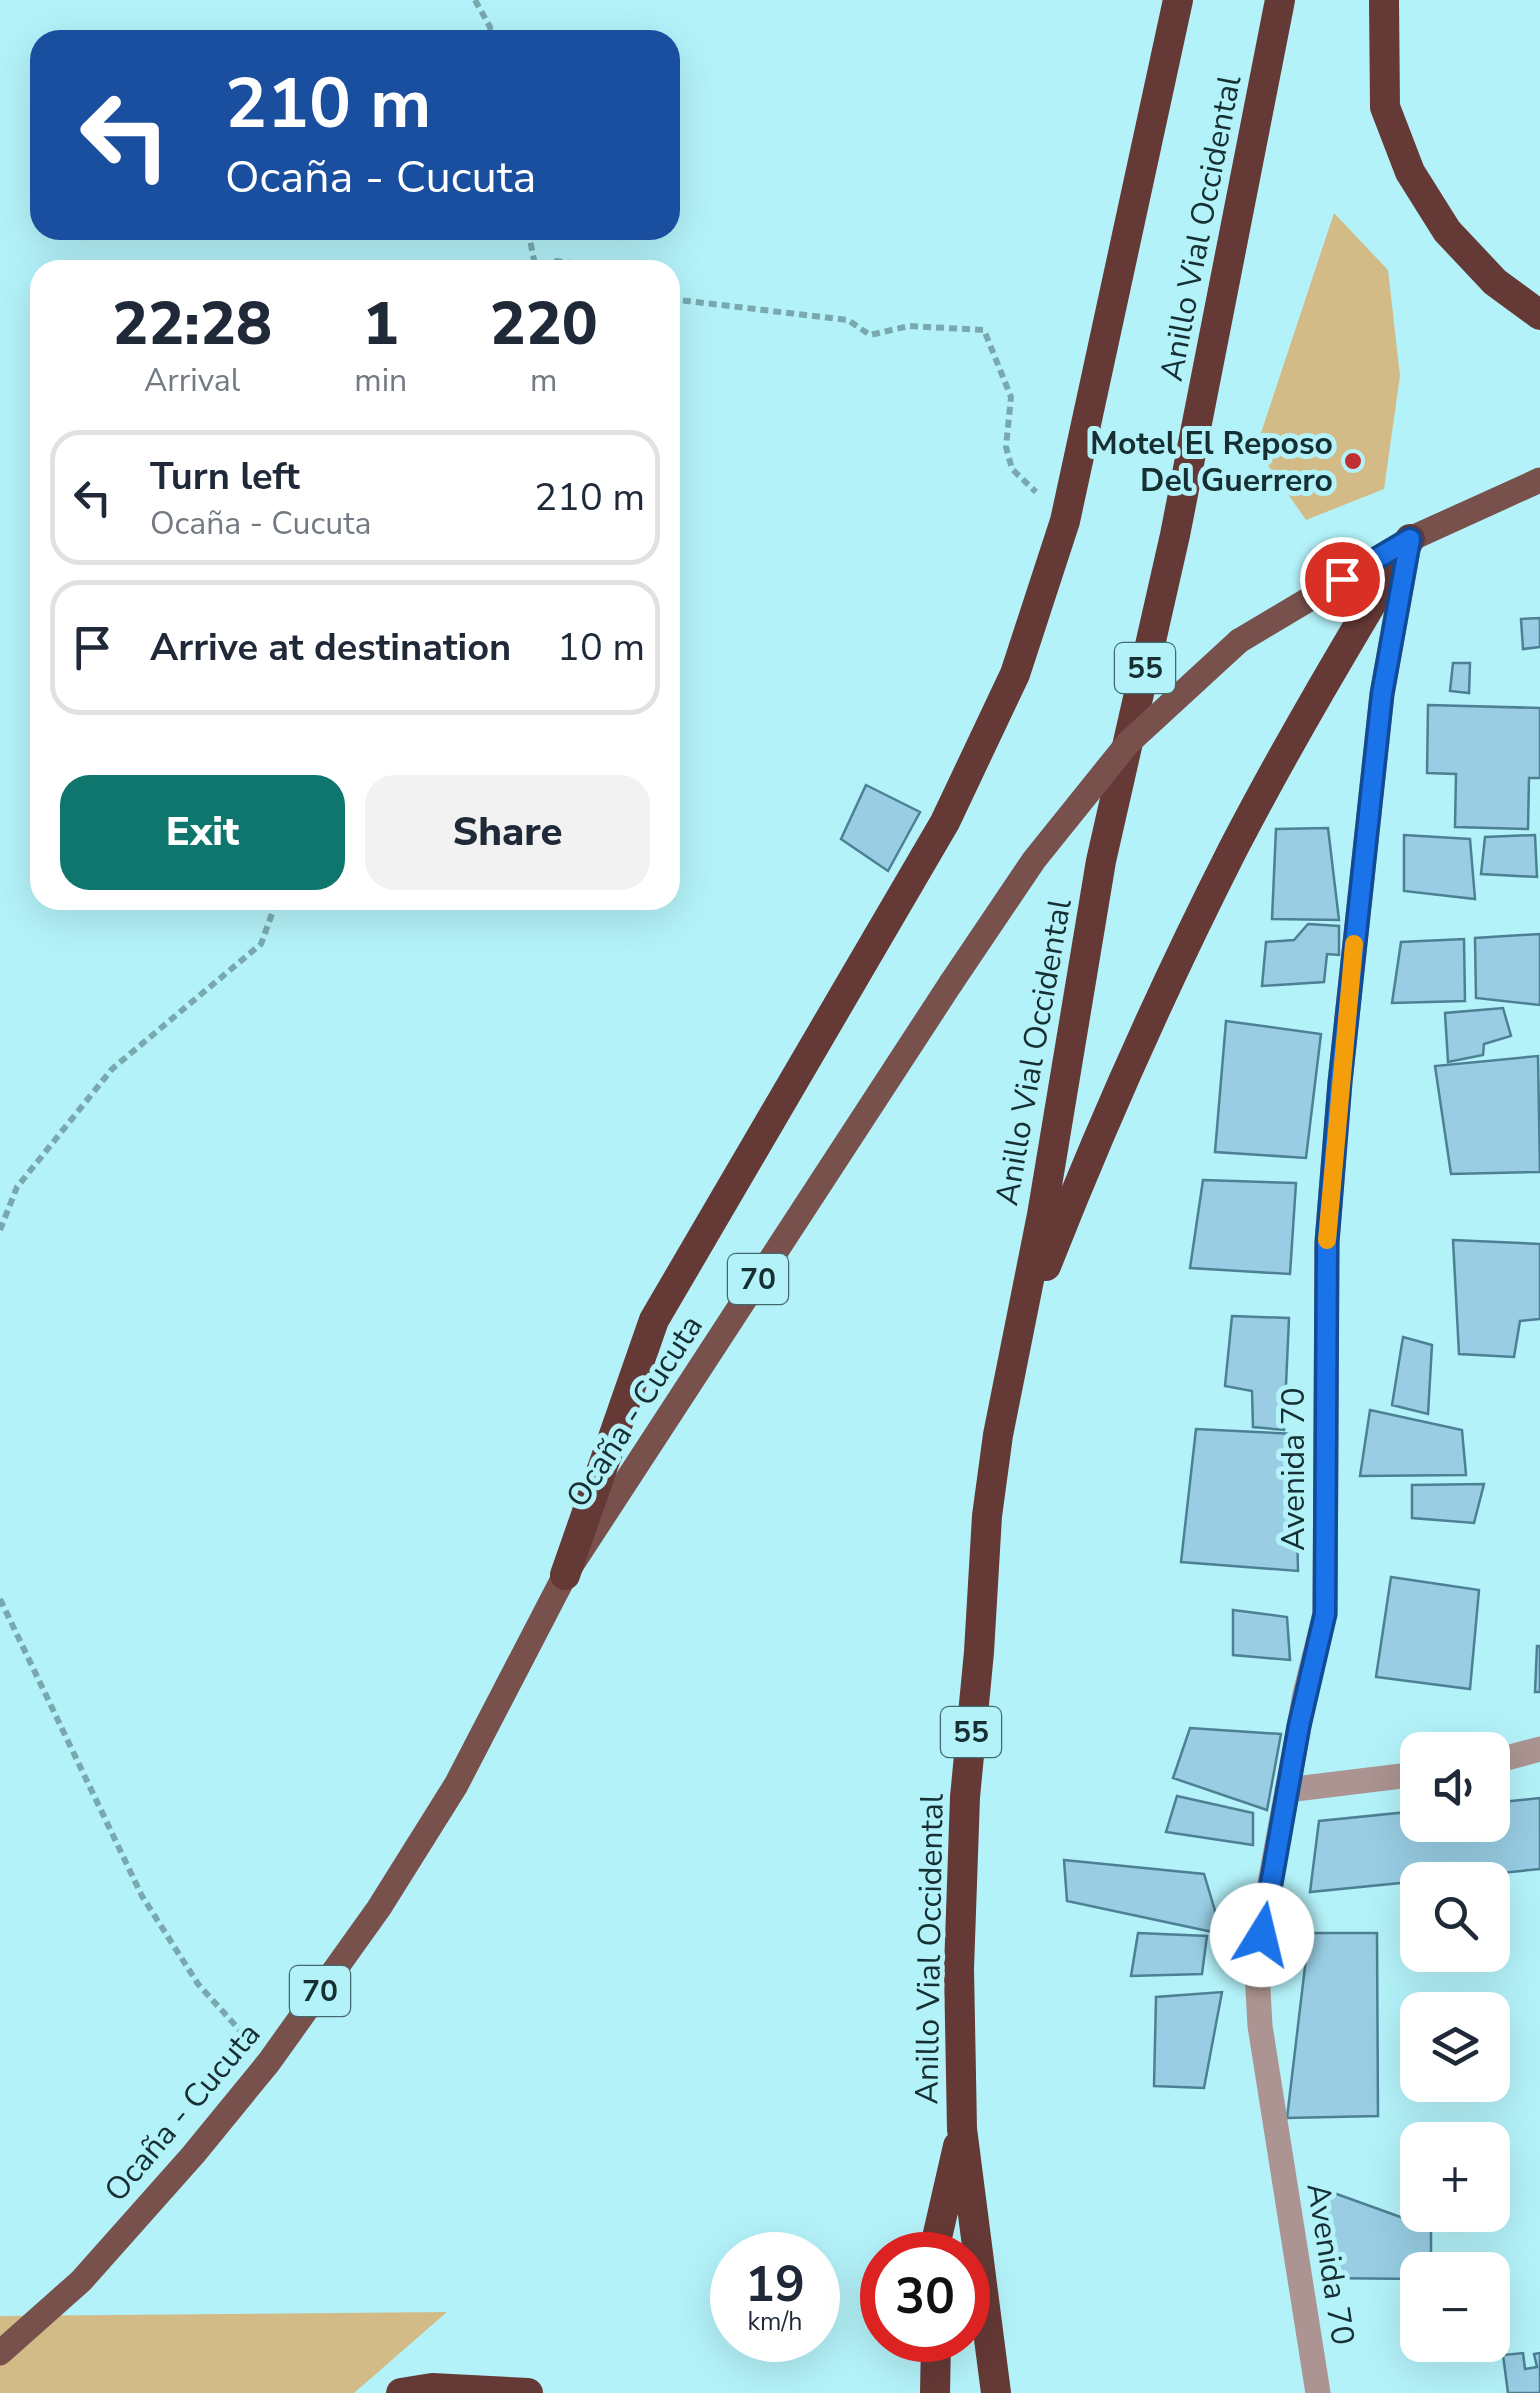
<!DOCTYPE html>
<meta charset="utf-8">
<style>
:root{--surface:#fff;--page:#f2f2f3;--text:#1f2937;--muted:#747a83;--line:#e0e1e3;--accent:#0f766e}
body{margin:0;font-family:"Nunito Sans",sans-serif;background:var(--page);color:var(--text);height:100vh;display:flex;flex-direction:column;font-size:38px;white-space:nowrap}
*{box-sizing:border-box;margin:0}
p{font-size:32px;color:var(--muted)}
.icon{flex:none;width:55px;height:55px;fill:none;stroke:currentColor;stroke-width:2;stroke-linecap:round;stroke-linejoin:round}
.map{position:relative;flex:1;overflow:hidden}
.details{position:absolute;left:30px;top:260px;width:650px;height:650px;display:flex;flex-direction:column;background:var(--surface);border-radius:30px;box-shadow:0 10px 40px #0002}
.details>*{flex:none}
.banner{position:absolute;left:30px;top:30px;width:650px;height:210px;border-radius:30px;box-shadow:0 10px 40px #0002;background:#1a4fa0;color:#fff;overflow:hidden}
.fabs{position:absolute;left:1400px;top:1732px;display:grid;gap:20px}
.fabs a{display:grid;place-items:center;width:110px;height:110px;border-radius:20px;background:var(--surface);box-shadow:0 10px 40px #0002;font-size:50px}
.speed{position:absolute;left:710px;top:2232px;display:flex;gap:20px;font-size:50px;font-weight:700;text-align:center}
.speed>*{display:grid;place-content:center;width:130px;height:130px;border-radius:50%;background:var(--surface);box-shadow:0 10px 40px #0002;line-height:1}
.speed small{font-size:25px;font-weight:400}
.speed .limit{border:15px solid #d22;background:#fff;color:#111}
.pin{position:absolute;display:grid;place-items:center;width:85px;height:85px;color:#fff;margin:-42px;border:5px solid #fff;border-radius:50%;box-shadow:0 2px 10px #0007}
.me{position:absolute;width:110px;margin:-55px;rotate:9deg;stroke-linejoin:round;filter:drop-shadow(0 0 8px #0008)}
.turn{display:flex;align-items:center;gap:35px;height:210px;padding:0 30px;font-size:45px}
.turn .icon{width:130px;height:130px;stroke-width:2.5}
.turn b{display:block;font-size:70px;line-height:85px}
.eta{display:flex;justify-content:space-evenly;align-items:center;height:170px;text-align:center}
.eta b{font-size:60px;font-weight:800;line-height:70px}
.button{display:flex;gap:20px;margin-top:auto;padding:20px 30px}
.button a{flex:1;height:115px;border-radius:30px;background:var(--accent);color:#fff;font-size:40px;font-weight:800;line-height:115px;text-align:center}
.button a+a{background:var(--page);color:var(--text)}
ul{padding:0;list-style:none}
li{display:flex;align-items:center;gap:30px;height:135px;margin:0 20px 15px;padding:0 10px;border:5px solid var(--line);border-radius:30px}
li div{flex:1}
li b{display:block;font-size:38px}
li em{font-style:normal}
.map>svg:first-child{display:block}
.green{fill:#d3bb88}
.building{fill:#98cde3;stroke:#4d8094;stroke-width:2.5}
.lines{fill:none;stroke-linecap:round;stroke-linejoin:round}
.path{stroke:#79a9af;stroke-width:6;stroke-dasharray:8 5;stroke-linecap:butt}
.minor{stroke:#ab9491;stroke-width:25}
.major{stroke:#78514d;stroke-width:25}
.highway{stroke:#653936;stroke-width:30}
.major-bridge{stroke:#78514d;stroke-width:25}
.route-casing{stroke:#114b97;stroke-width:25}
.route{stroke:#1a73e8;stroke-width:18}
.slow{stroke:#f59e0b;stroke-width:18}
.poi-dot{fill:#bf3032;stroke:#b4f2f9;stroke-width:4}
.labels{text-anchor:middle;stroke-width:10;stroke-linejoin:round;paint-order:stroke}
.shield{fill:#b4f2f9;stroke:#456a6e;stroke-width:2.5}
.shield-label{font-size:30px;font-weight:bold;fill:#162f32}
.street-label{font-size:32px;fill:#162f32;stroke:#b4f2f9}
.poi-label{font-size:32px;font-weight:bold;fill:#162f32;stroke:#b4f2f9;text-anchor:end}
</style>
<div class="map">
<svg width="1540" height="2393" viewBox="0 0 1540 2393">
<rect width="100%" height="100%" fill="#b4f2f9"/>
<path class="green" d="M1334 213 1388 270 1400 376 1384 489 1306 520 1256 448Z
M447 2312 354 2393H0V2316Z"/>
<path class="building" d="M1540 618V647L1523 649 1521 619Z
M1453 663H1470L1469 693 1450 691Z
M1428 705 1540 708V778H1529L1528 829 1455 827 1456 774 1427 773Z
M866 785 920 812 888 871 841 839Z
M1328 828 1339 920 1272 919 1276 829Z
M1404 835 1470 839 1475 899 1404 891Z
M1535 835 1537 877 1481 874 1485 837Z
M1308 924 1339 926V955L1327 954 1324 982 1262 986 1266 942 1294 940Z
M1540 934V1005L1476 998 1475 938Z
M1464 939 1465 1001 1392 1003 1401 942Z
M1503 1008 1511 1036 1484 1044 1483 1055 1448 1062 1445 1013Z
M1226 1021 1321 1034 1306 1158 1215 1152Z
M1538 1056 1540 1172 1451 1174 1435 1066Z
M1203 1180 1296 1183 1290 1274 1190 1268Z
M1453 1240 1540 1244V1319L1520 1321 1514 1357 1459 1354Z
M1232 1316 1289 1318 1284 1430 1253 1427 1252 1391 1225 1386Z
M1403 1337 1432 1345 1428 1414 1392 1405Z
M1370 1410 1462 1430 1466 1475 1360 1476Z
M1196 1429 1295 1434 1298 1571 1181 1562Z
M1484 1484 1474 1523 1412 1518V1485Z
M1391 1577 1479 1590 1470 1689 1376 1677Z
M1233 1610 1287 1617 1290 1660 1233 1655Z
M1537 1646H1540V1692H1535Z
M1190 1728 1281 1734 1267 1810 1173 1778Z
M1177 1796 1253 1813V1845L1166 1832Z
M1540 1798V1869L1310 1892 1319 1821 1418 1811V1825H1492V1803Z
M1064 1860 1204 1874 1222 1934 1067 1901Z
M1138 1933 1207 1936 1202 1974 1131 1976Z
M1309 1933H1377L1378 2116 1287 2118Z
M1222 1992 1204 2088 1154 2086 1156 1997Z
M1320 2188 1431 2228V2270H1418V2279L1320 2278Z
M1523 2353 1525 2369 1537 2367 1534 2354 1540 2353V2393H1508L1503 2355Z"/>
<g class="lines">
<path class="path" d="M475 0 490 27 492 40
M528 230 536 270
M545 270 554 261 602 266 607 270
M670 299 848 320 870 335 909 326 984 330 1011 397 1006 447 1012 469 1036 492
M0 1230 17 1187 112 1069 261 944 277 900
M0 1599 142 1896 198 1984 245 2036"/>
<path class="minor" d="M1492 1762 1540 1749
M1287 1790 1418 1774
M1318 2393 1260 2026 1257 1972 1267 1899 1305 1694 1325 1614 1327 1242 1340 1082 1382 694 1408 549"/>
<path class="major" d="M1239 641 1410 539 1540 480
M0 2353 81 2281 193 2155 269 2062 379 1908 456 1785 565 1575 951 983"/>
<path class="highway" d="M1384 0 1385 107 1410 172 1447 231 1495 282 1540 315
M1046 1266C1102 1124 1164 985 1233 849 1288 743 1349 641 1410 539
M565 1575 654 1320 945 822 1015 674 1065 521 1178 0
M936 2255V2242L958 2146
M401 2393 432 2388 528 2393
M935 2393 936 2340
M996 2393 962 2129 959 1969 965 1797 979 1652 987 1516 998 1435 1042 1215 1101 861 1175 535 1280 0"/>
<path class="major-bridge" d="M951 983 1034 860 1128 743 1239 641"/>
</g>
<g class="lines">
<defs>
<path id="route" d="M1262 1935 1299 1726 1325 1614 1327 1242 1340 1082 1382 694 1410 539 1342 579"/>
</defs>
<use href="#route" class="route-casing"/>
<use href="#route" class="route"/>
<path class="slow" d="M1327 1240 1354 944"/>
</g>
<circle class="poi-dot" cx="1353" cy="461" r="10"/>
<g class="labels">
<g class="shield">
<rect x="1115" y="643" width="60" height="50" rx="8"/>
<rect x="728" y="1254" width="60" height="50" rx="8"/>
<rect x="941" y="1707" width="60" height="50" rx="8"/>
<rect x="290" y="1966" width="60" height="50" rx="8"/>
</g>
<g class="shield-label">
<text x="1145" y="678">55</text>
<text x="758" y="1289">70</text>
<text x="971" y="1742">55</text>
<text x="320" y="2001">70</text>
</g>
<g class="street-label">
<text transform="translate(1200 228) rotate(-79)" y="11">Anillo Vial Occidental</text>
<text transform="translate(1033 1052) rotate(-80)" y="11">Anillo Vial Occidental</text>
<text transform="translate(634 1411) rotate(-57)" y="11">Ocaña - Cucuta</text>
<text transform="translate(1293 1469) rotate(-90)" y="11">Avenida 70</text>
<text transform="translate(929 1949) rotate(-89)" y="11">Anillo Vial Occidental</text>
<text transform="translate(182 2112) rotate(-50)" y="11">Ocaña - Cucuta</text>
<text transform="translate(1331 2264) rotate(81)" y="11">Avenida 70</text>
</g>
<g class="poi-label">
<text x="1333" y="454">Motel El Reposo<tspan x="1333" dy="37">Del Guerrero</tspan></text>
</g>
</g>
</svg>
<div class="fabs">
<a><svg class="icon" aria-label="sound" viewBox="0 0 24 24"><path d="M4 9h4l5-4v14l-5-4H4zM17 9q2 3 0 6"/></svg></a>
<a><svg class="icon" aria-label="search" viewBox="0 0 24 24"><circle cx="10" cy="10" r="6"/><path d="M15 15l6 6"/></svg></a>
<a><svg class="icon" aria-label="layers" viewBox="0 0 24 24"><path d="M12 4l9 5-9 5-9-5zM3 14l9 5 9-5"/></svg></a>
<a>+</a>
<a>−</a>
</div>
<div class="speed"><div>19<small>km/h</small></div><div class="limit">30</div></div>
<div class="pin" style="left:1342px;top:579px;background:#d93025"><svg class="icon" aria-label="arrive" viewBox="0 0 24 24"><path d="M6 21V4h12l-3 4 3 4H6"/></svg></div>
<svg class="me" style="left:1262px;top:1935px" viewBox="-20 -20 40 40"><circle r="19" fill="#fff"/><path d="M0-13L10 11 0 6-10 11z" fill="#1a73e8"/></svg>
<div class="banner">
<div class="turn"><svg class="icon" aria-label="left" viewBox="0 0 24 24"><path d="M17 20v-9H6M10 6l-5 5 5 5"/></svg><div><b>210 m</b>Ocaña - Cucuta</div></div>
</div>
<section class="details">
<div class="eta">
<div><b>22:28</b><p>Arrival</p></div>
<div><b>1</b><p>min</p></div>
<div><b>220</b><p>m</p></div>
</div>
<ul>
<li><svg class="icon" aria-label="left" viewBox="0 0 24 24"><path d="M17 20v-9H6M10 6l-5 5 5 5"/></svg><div><b>Turn left</b><p>Ocaña - Cucuta</p></div><em>210 m</em></li>
<li><svg class="icon" aria-label="arrive" viewBox="0 0 24 24"><path d="M6 21V4h12l-3 4 3 4H6"/></svg><div><b>Arrive at destination</b></div><em>10 m</em></li>
</ul>
<div class="button"><a>Exit</a><a>Share</a></div>
</section>
</div>
